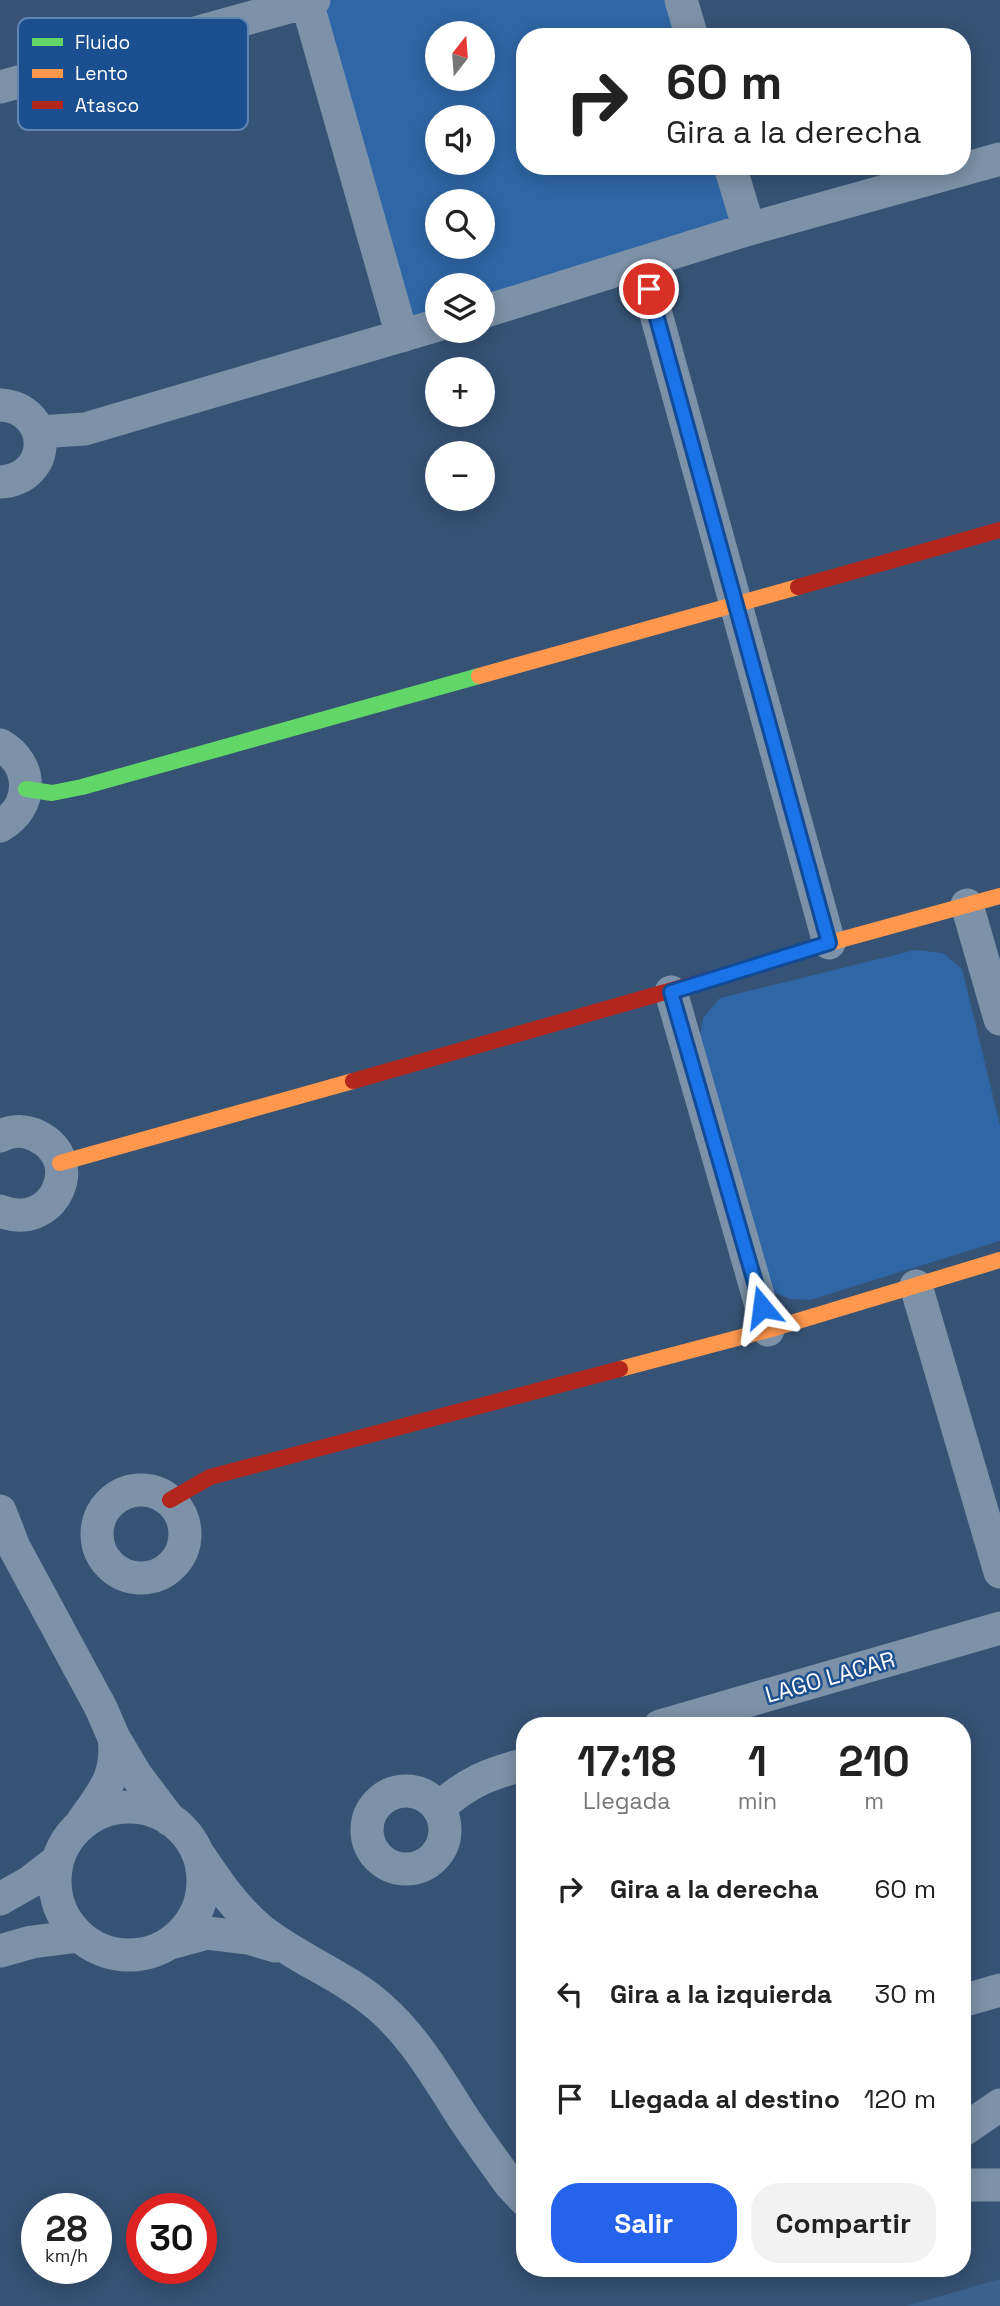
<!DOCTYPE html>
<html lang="es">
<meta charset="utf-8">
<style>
:root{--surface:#fff;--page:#f2f2f2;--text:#222;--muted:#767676;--accent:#2563eb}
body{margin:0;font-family:"Space Grotesk",sans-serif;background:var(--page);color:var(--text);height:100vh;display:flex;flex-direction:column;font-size:26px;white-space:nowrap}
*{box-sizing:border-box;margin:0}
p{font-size:23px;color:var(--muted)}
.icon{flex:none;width:38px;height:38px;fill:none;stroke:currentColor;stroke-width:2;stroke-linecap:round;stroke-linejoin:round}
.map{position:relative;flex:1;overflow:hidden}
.drawer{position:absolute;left:516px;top:1717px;width:455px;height:560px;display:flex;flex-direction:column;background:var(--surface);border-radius:28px;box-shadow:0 4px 18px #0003}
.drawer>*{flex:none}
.guide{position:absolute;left:516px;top:28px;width:455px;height:147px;border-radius:28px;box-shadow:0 4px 18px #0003;background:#fff;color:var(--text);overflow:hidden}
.needle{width:46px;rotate:17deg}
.tools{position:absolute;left:425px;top:21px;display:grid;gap:14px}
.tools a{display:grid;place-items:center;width:70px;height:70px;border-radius:50%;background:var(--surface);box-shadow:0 4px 18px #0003;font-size:35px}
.speed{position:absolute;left:21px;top:2193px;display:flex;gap:14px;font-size:35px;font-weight:700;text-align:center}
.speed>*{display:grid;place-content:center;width:91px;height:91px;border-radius:50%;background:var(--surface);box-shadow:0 4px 18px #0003;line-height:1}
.speed small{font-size:18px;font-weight:400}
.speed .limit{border:10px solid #d22;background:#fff;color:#111}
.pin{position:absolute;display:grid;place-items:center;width:60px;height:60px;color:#fff;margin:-30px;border:4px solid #fff;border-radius:50%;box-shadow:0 2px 7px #0007}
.me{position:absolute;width:77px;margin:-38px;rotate:344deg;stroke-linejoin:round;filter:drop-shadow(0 0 5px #0008)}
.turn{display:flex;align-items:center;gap:24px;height:147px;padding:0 35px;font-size:32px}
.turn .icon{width:91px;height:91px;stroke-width:2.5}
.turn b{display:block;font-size:49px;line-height:60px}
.eta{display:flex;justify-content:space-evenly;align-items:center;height:119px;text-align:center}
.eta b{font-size:42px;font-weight:800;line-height:49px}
.primary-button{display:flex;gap:14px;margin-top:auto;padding:14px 35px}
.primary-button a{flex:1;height:80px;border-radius:28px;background:var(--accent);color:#fff;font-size:28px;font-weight:800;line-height:80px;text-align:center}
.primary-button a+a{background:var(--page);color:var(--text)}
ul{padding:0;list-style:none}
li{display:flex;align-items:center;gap:21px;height:105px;padding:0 35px}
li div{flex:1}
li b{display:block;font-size:26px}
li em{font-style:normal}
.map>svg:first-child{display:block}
.green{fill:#2f66a5;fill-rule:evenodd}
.water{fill:#3b618d}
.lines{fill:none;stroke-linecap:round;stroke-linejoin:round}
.street{stroke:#7d92a8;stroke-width:33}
.fast{stroke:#63d668;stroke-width:16}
.slow{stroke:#ff974d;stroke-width:16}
.jam{stroke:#b3261e;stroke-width:16}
.route-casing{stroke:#114b97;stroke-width:18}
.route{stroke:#1a73e8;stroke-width:12}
.labels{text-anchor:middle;stroke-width:5;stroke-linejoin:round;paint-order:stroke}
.street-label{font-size:23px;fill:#fff;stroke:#1b4f8f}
.key{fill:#1b4f8f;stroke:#5f84b1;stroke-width:2}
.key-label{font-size:19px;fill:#fff}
</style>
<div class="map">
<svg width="1000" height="2306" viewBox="0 0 1000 2306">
<rect width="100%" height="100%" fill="#365274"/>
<path class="green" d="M314 0H681L692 37H525V166H730L749 229 483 312V285H438L437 325 402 336ZM438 33H483V79H438ZM438 117H483V163H438ZM438 201H483V247H438Z
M915 950 943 953 962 969 1000 1125V1241L810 1300 790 1299 773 1292 699 1041 703 1018 720 998Z"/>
<path class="water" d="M1000 2279V2306H906Z"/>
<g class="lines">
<path class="street" d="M681 0 692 37
M307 2 402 336
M0 87 314 0
M730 166 749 229
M642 263 829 943
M483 312 749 229 1000 159
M0 405C53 408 54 479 0 482
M39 432 85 429 438 325
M0 745C34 764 34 807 0 826
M967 905 1000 1019
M671 992 768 1330
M0 1136C12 1130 26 1130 37 1136 87 1160 54 1233 0 1211
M916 1286 1000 1572
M97 1534a44 44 0 1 1 88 0a44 44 0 1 1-88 0Z
M0 1511 14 1547 101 1708 114 1738 136 1775 170 1820
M660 1726 1000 1628
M367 1830a39 39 0 1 1 78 0a39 39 0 1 1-78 0Z
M55 1881a74 74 0 1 1 148 0a74 74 0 1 1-148 0Z
M439 1808C469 1781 487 1775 525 1764
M81 1824C102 1793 119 1777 114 1738
M197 1852C216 1880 234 1908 261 1930 299 1960 345 1976 381 2008 416 2039 439 2080 464 2119 479 2141 494 2162 510 2184L525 2200
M0 1899 30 1882 57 1861
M170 1943 207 1933 248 1938 275 1946
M0 1951 32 1942 79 1936
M962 2001 1000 1990
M962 2131 1000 2105
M962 2185H1000"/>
<path class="fast" d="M26 789 52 793 82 787 479 676"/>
<path class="slow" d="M479 676 798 587
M711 979 829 943 1000 896
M60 1163 353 1081
M620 1369 768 1330 1000 1260"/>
<path class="jam" d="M798 587 1000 530
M353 1081 711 979
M170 1500 210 1477 620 1369"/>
</g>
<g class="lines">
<defs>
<path id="route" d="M649 289 829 943 671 992 762 1307"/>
</defs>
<use href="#route" class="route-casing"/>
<use href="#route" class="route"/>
</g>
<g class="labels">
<g class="street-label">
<text transform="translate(830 1677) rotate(-16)" y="8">LAGO LACAR</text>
</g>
</g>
<rect x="18" y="18" width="230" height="112" rx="10" class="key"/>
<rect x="32" y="38" width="31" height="8" fill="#63d668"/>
<rect x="32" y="69" width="31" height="9" fill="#ff974d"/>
<rect x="32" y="101" width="31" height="8" fill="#b3261e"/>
<g class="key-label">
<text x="75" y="49">Fluido</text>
<text x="75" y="80">Lento</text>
<text x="75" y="112">Atasco</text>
</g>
</svg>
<div class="tools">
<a><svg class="needle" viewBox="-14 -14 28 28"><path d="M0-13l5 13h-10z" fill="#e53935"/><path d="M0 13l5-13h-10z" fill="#767676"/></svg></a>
<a><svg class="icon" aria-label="sound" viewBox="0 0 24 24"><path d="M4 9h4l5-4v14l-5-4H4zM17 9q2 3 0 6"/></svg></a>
<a><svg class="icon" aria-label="search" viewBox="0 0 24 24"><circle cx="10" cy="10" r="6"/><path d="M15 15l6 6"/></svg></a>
<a><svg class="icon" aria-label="layers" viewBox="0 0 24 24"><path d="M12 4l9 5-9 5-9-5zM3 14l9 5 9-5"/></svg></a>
<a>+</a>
<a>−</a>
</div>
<div class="speed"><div>28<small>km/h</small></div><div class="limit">30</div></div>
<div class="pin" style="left:649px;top:289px;background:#d93025"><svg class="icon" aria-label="arrive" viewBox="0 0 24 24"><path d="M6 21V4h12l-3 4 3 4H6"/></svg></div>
<svg class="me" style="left:762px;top:1307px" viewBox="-20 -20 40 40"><path d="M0-17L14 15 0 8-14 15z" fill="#1a73e8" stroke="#fff" stroke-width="4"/></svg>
<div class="guide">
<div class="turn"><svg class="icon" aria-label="right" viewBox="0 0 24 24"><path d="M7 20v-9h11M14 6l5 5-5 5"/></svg><div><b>60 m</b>Gira a la derecha</div></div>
</div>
<section class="drawer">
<div class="eta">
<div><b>17:18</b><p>Llegada</p></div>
<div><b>1</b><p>min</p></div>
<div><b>210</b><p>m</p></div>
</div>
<ul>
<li><svg class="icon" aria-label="right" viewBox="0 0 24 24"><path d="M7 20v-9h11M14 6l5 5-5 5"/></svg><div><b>Gira a la derecha</b></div><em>60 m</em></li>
<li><svg class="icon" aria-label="left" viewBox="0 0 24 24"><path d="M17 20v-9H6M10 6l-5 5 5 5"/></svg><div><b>Gira a la izquierda</b></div><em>30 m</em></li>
<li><svg class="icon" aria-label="arrive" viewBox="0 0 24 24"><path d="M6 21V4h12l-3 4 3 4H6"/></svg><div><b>Llegada al destino</b></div><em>120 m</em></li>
</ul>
<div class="primary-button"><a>Salir</a><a>Compartir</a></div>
</section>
</div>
